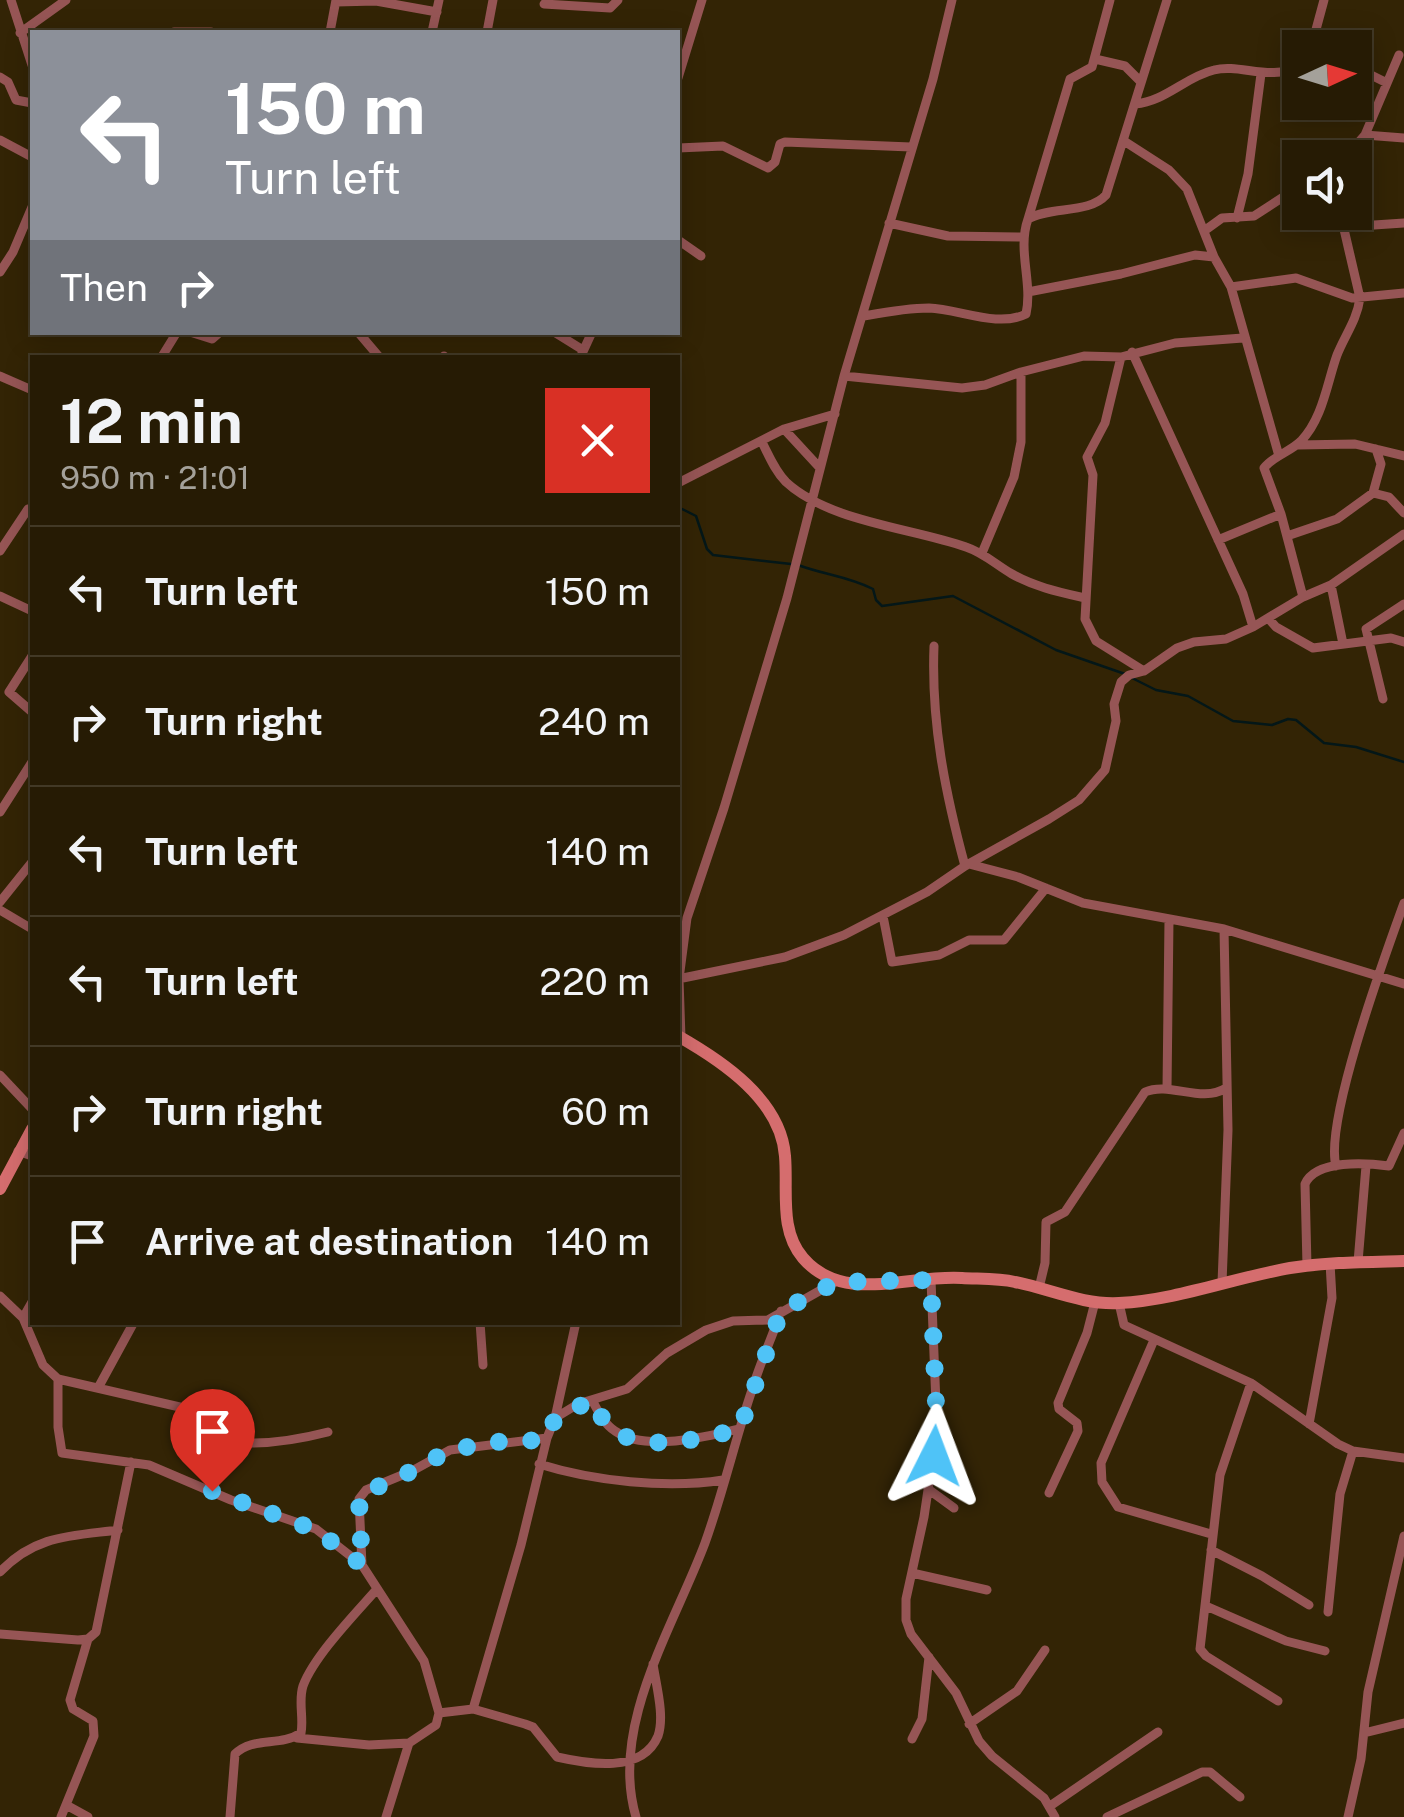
<!DOCTYPE html>
<meta charset="utf-8">
<style>
:root{--surface:#261b04;--page:#2e240e;--text:#f1f3f6;--muted:#a4a19a;--line:#423926}
body{margin:0;font-family:"Public Sans",sans-serif;background:var(--page);color:var(--text);height:100vh;display:flex;flex-direction:column;font-size:38px;white-space:nowrap}
*{box-sizing:border-box;margin:0}
p{font-size:32px;color:var(--muted)}
.icon{flex:none;width:55px;height:55px;fill:none;stroke:currentColor;stroke-width:2;stroke-linecap:round;stroke-linejoin:round}
.map{position:relative;flex:1;overflow:hidden}
.drawer{position:absolute;left:30px;top:355px;width:650px;height:970px;display:flex;flex-direction:column;background:var(--surface);border-radius:0px;box-shadow:0 5px 25px #0003,0 0 0 2px var(--line)}
.drawer>*{flex:none}
.guide{position:absolute;left:30px;top:30px;width:650px;height:305px;border-radius:0px;box-shadow:0 5px 25px #0003,0 0 0 2px var(--line);background:#8c9099;color:#fff;overflow:hidden}
.needle{width:65px;rotate:86deg}
.buttons{position:absolute;left:1282px;top:30px;display:grid;gap:20px}
.buttons a{display:grid;place-items:center;width:90px;height:90px;border-radius:0px;background:var(--surface);box-shadow:0 5px 25px #0003,0 0 0 2px var(--line);font-size:50px}
.pin{position:absolute;display:grid;place-items:center;width:85px;height:85px;color:#fff;margin:-102px -42px;border-radius:50% 50% 50% 0;rotate:-45deg;box-shadow:0 0 10px #0007}
.pin .icon{rotate:45deg}
.me{position:absolute;width:110px;margin:-55px;rotate:3deg;stroke-linejoin:round;filter:drop-shadow(0 0 8px #0008)}
.turn{display:flex;align-items:center;gap:35px;height:210px;padding:0 30px;font-size:45px}
.turn .icon{width:130px;height:130px;stroke-width:2.5}
.turn b{display:block;font-size:70px;line-height:85px}
.then{display:flex;align-items:center;height:95px;padding:0 30px;background:#0003;gap:20px;font-size:38px}
.round{display:grid;place-items:center;flex:none;width:105px;height:105px;border-radius:0px;background:var(--page)}
.summary{display:flex;align-items:center;justify-content:space-between;height:170px;padding:0 30px}
h1{font-size:60px;font-weight:700;line-height:75px}
ul{padding:0;list-style:none}
li{display:flex;align-items:center;gap:30px;height:130px;padding:0 30px;border-top:2px solid var(--line)}
li div{flex:1}
li b{display:block;font-size:38px}
li em{font-style:normal}
.map>svg:first-child{display:block}
.lines{fill:none;stroke-linecap:round;stroke-linejoin:round}
.stream{stroke:#041718;stroke-width:2.5}
.street{stroke:#965555;stroke-width:9}
.secondary{stroke:#d56d6e;stroke-width:12}
.route{stroke:#4fc3f7;stroke-width:18;stroke-dasharray:0 32.4}
</style>
<div class="map">
<svg width="1404" height="1817" viewBox="0 0 1404 1817">
<rect width="100%" height="100%" fill="#332405"/>
<g class="lines">
<path class="stream" d="M678 507 696 516 707 549 713 555 791 564
M798 565C825 575 847 576 873 589L876 600 882 606 953 596 1056 650 1125 674
M1132 678 1156 690 1188 696 1233 721 1272 725 1288 719 1296 720 1324 743 1356 747 1404 762"/>
<path class="street" d="M11 0 32 65
M336 2 376 1 437 12
M544 4 610 8 618 0
M174 32H211
M330 32 336 0
M432 32 439 0
M487 32 493 0
M20 33 66 0
M1311 48 1324 0
M1095 59 1125 66 1141 82
M1355 67 1387 83
M0 77 8 82 16 100 32 103
M678 78 702 0
M1135 104C1166 101 1185 77 1214 70 1240 63 1270 82 1300 66
M1365 135 1404 138
M0 140 32 157
M1124 141 1169 170 1187 189 1214 257 1231 287 1279 456
M678 148 723 146 768 168 775 162 780 144 785 142 911 147
M1345 158 1365 135 1399 55
M1237 218 1248 174 1261 74
M1028 219 1070 79 1092 67 1110 0
M889 223 948 236 1023 237
M1374 225 1404 223
M1204 231 1222 218 1254 216 1300 186
M678 240 701 256
M0 272 13 252 32 207
M1231 287 1296 278 1352 298 1404 293
M1028 292 1121 274 1195 255 1214 257
M864 316C886 312 907 308 929 308 959 309 998 328 1026 314 1033 283 1017 250 1028 219 1051 206 1089 214 1106 195L1167 0
M190 332 212 339 220 332
M358 332 380 358
M554 332 583 350
M1132 352 1243 594 1253 627
M161 358 177 332
M442 358 444 356
M580 358 592 332
M0 376 32 390
M844 376 962 388 985 385 1021 372 1084 356 1121 357
M784 429 819 467
M762 442C769 456 775 471 786 482 829 522 913 528 966 547 984 553 995 564 1012 574 1035 587 1059 592 1085 598
M1298 445 1355 444 1404 456
M680 482 784 429 835 414
M1373 493 1381 464 1376 449
M1287 536 1337 519 1373 493 1389 497 1404 513
M1218 540 1281 514
M0 551 28 509
M982 553 1014 477 1021 442V372
M1331 585 1343 644
M0 596 32 611
M1303 597 1281 514 1264 468C1273 456 1290 452 1301 441 1323 418 1327 383 1337 355 1345 335 1357 320 1360 298L1340 212
M1268 618 1276 627 1313 648 1391 638 1404 642
M934 646C931 722 945 792 965 866
M32 656 9 692 32 712
M1144 671 1096 641 1085 619 1093 475 1087 457 1105 423 1121 357 1175 343 1243 338
M1383 699 1366 629 1404 604
M0 812 32 762
M969 864 1018 877 1083 903 1224 929 1404 984
M0 902 32 862
M0 910 32 929
M883 916 892 962 939 955 969 940H1004L1046 888
M678 979 785 957 844 935 927 892 965 866 1049 819 1079 800 1105 770 1116 721 1114 704 1121 682 1129 675 1144 671 1177 648 1194 642 1226 639 1253 627 1303 597 1331 585 1404 534
M681 1038 679 979 687 918 724 808 787 598 844 376 933 79 952 0
M0 1075 32 1109
M1167 1089 1169 920
M18 1151 32 1156
M1336 1166C1324 1121 1386 953 1404 903
M1358 1262 1366 1166
M1307 1266 1305 1184C1316 1159 1367 1163 1389 1166L1404 1133
M931 1280 937 1429 924 1517 906 1599V1620L911 1634 956 1693 979 1741 992 1756 1044 1798 1055 1817
M1222 1283 1228 1130 1224 929
M1039 1288 1045 1263 1046 1222 1065 1212 1145 1092C1170 1081 1201 1104 1226 1088
M0 1296 23 1318 43 1365 58 1379 184 1408 222 1413
M1119 1303 1124 1325 1251 1383 1338 1444 1353 1451 1404 1458
M23 1318 32 1302
M480 1322 483 1365
M1154 1340 1101 1463 1102 1482 1118 1507 1211 1534
M58 1379V1427L62 1453 149 1465 231 1500 316 1529 362 1565 424 1661 439 1713 473 1709 525 1724 533 1727 557 1757C588 1764 642 1774 658 1736 665 1716 656 1685 653 1664
M1251 1383 1220 1475 1200 1649 1206 1656 1278 1701
M98 1388 134 1322
M592 1400C598 1411 604 1424 615 1431 645 1452 706 1437 739 1429
M184 1408C199 1459 289 1442 328 1432
M555 1418 578 1404 627 1389 667 1353 706 1330 733 1321 768 1320 835 1282
M1309 1424 1332 1298 1330 1263
M539 1464C593 1481 667 1489 723 1480
M928 1489 954 1508
M1049 1493 1078 1431 1077 1423 1059 1409 1058 1403 1087 1333 1095 1302
M1211 1550 1262 1576 1309 1605
M362 1565 359 1499 366 1490 412 1471 450 1450 547 1438 555 1418 576 1322
M0 1572C35 1535 71 1536 118 1530
M912 1573 987 1590
M1206 1606 1286 1641 1325 1651
M1328 1612 1340 1494 1353 1451
M0 1634 78 1640 88 1639 96 1632 131 1462
M473 1709 521 1545 547 1438
M969 1724 1017 1691 1045 1650
M1364 1733 1404 1723
M297 1738 369 1745 409 1743
M912 1739 922 1719 929 1657
M68 1806 88 1817
M1050 1806 1158 1732
M61 1817 94 1736 93 1721 73 1709 70 1700 88 1639
M230 1817 235 1754C253 1736 280 1747 301 1733 304 1718 298 1701 303 1686 314 1656 356 1613 377 1589
M386 1817 409 1743 436 1725 439 1713
M636 1817C609 1726 674 1626 705 1543 723 1493 735 1440 752 1390 760 1363 772 1338 781 1311
M1107 1817 1202 1772H1210L1240 1797
M1348 1817 1361 1759 1368 1692 1404 1536"/>
<path class="secondary" d="M678 1036C722 1061 781 1100 785 1156 788 1191 779 1230 803 1258 843 1305 910 1274 962 1278 979 1279 998 1278 1015 1282 1050 1289 1083 1305 1119 1303 1177 1300 1233 1278 1290 1268 1328 1262 1366 1262 1404 1261
M0 1189 32 1129"/>
</g>
<g class="lines">
<path class="route" d="M212 1491 316 1530 362 1565 359 1499 362 1494 412 1471 450 1450 495 1442 543 1440 556 1418 592 1400C598 1411 604 1424 615 1431 648 1453 704 1438 740 1429L781 1311 836 1282 931 1280 937 1429 934 1456"/>
</g>
</svg>
<div class="buttons">
<a><svg class="needle" viewBox="-14 -14 28 28"><path d="M0-13l5 13h-10z" fill="#e53935"/><path d="M0 13l5-13h-10z" fill="#a4a19a"/></svg></a>
<a><svg class="icon" aria-label="sound" viewBox="0 0 24 24"><path d="M4 9h4l5-4v14l-5-4H4zM17 9q2 3 0 6"/></svg></a>
</div>
<div class="pin" style="left:212px;top:1491px;background:#d93025"><svg class="icon" aria-label="arrive" viewBox="0 0 24 24"><path d="M6 21V4h12l-3 4 3 4H6"/></svg></div>
<svg class="me" style="left:934px;top:1456px" viewBox="-20 -20 40 40"><path d="M0-17L14 15 0 8-14 15z" fill="#4fc3f7" stroke="#fff" stroke-width="4"/></svg>
<div class="guide">
<div class="turn"><svg class="icon" aria-label="left" viewBox="0 0 24 24"><path d="M17 20v-9H6M10 6l-5 5 5 5"/></svg><div><b>150 m</b>Turn left</div></div>
<div class="then">Then<svg class="icon" aria-label="right" viewBox="0 0 24 24"><path d="M7 20v-9h11M14 6l5 5-5 5"/></svg></div>
</div>
<section class="drawer">
<div class="summary"><div><h1>12 min</h1><p>950 m · 21:01</p></div><a class="round" style="background:#d93025;color:#fff"><svg class="icon" aria-label="close" viewBox="0 0 24 24"><path d="M6 6l12 12M18 6L6 18"/></svg></a></div>
<ul>
<li><svg class="icon" aria-label="left" viewBox="0 0 24 24"><path d="M17 20v-9H6M10 6l-5 5 5 5"/></svg><div><b>Turn left</b></div><em>150 m</em></li>
<li><svg class="icon" aria-label="right" viewBox="0 0 24 24"><path d="M7 20v-9h11M14 6l5 5-5 5"/></svg><div><b>Turn right</b></div><em>240 m</em></li>
<li><svg class="icon" aria-label="left" viewBox="0 0 24 24"><path d="M17 20v-9H6M10 6l-5 5 5 5"/></svg><div><b>Turn left</b></div><em>140 m</em></li>
<li><svg class="icon" aria-label="left" viewBox="0 0 24 24"><path d="M17 20v-9H6M10 6l-5 5 5 5"/></svg><div><b>Turn left</b></div><em>220 m</em></li>
<li><svg class="icon" aria-label="right" viewBox="0 0 24 24"><path d="M7 20v-9h11M14 6l5 5-5 5"/></svg><div><b>Turn right</b></div><em>60 m</em></li>
<li><svg class="icon" aria-label="arrive" viewBox="0 0 24 24"><path d="M6 21V4h12l-3 4 3 4H6"/></svg><div><b>Arrive at destination</b></div><em>140 m</em></li>
</ul>
</section>
</div>
